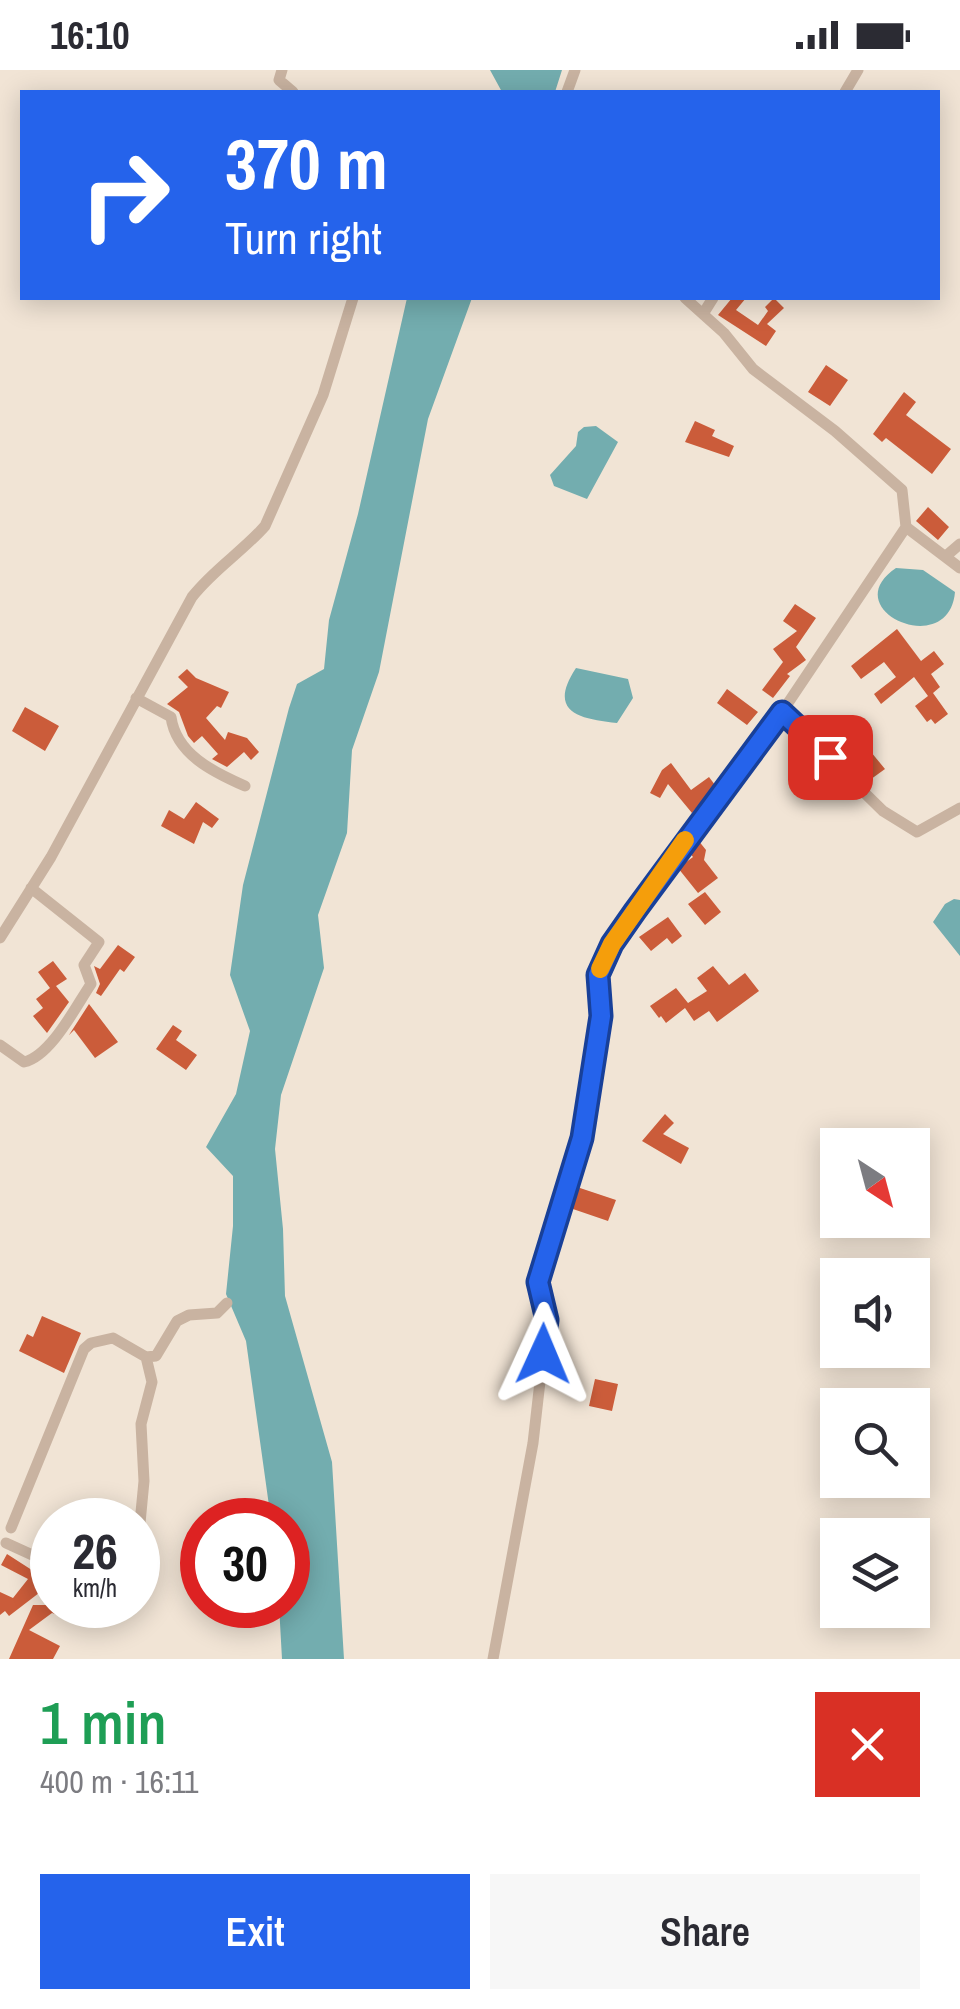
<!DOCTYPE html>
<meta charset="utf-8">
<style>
:root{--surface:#fff;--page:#f7f7f7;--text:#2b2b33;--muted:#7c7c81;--accent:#2563eb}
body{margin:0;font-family:"Archivo Narrow",sans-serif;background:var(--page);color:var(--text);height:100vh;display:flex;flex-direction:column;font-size:38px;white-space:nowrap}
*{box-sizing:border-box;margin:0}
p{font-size:32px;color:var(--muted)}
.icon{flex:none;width:55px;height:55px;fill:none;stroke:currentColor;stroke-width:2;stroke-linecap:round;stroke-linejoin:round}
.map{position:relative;height:1589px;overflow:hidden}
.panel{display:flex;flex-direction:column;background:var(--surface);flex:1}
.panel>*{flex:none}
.hud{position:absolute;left:20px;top:20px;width:920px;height:210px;border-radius:0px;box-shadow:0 5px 25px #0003;background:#2563eb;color:#fff;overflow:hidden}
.needle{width:65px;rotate:144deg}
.fabs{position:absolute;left:820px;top:1058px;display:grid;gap:20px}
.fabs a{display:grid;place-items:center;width:110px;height:110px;border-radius:0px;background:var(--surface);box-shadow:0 5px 25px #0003;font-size:50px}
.speed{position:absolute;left:30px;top:1428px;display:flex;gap:20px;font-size:50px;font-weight:700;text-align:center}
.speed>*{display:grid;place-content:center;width:130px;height:130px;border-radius:50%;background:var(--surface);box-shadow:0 5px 25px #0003;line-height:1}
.speed small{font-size:25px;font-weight:400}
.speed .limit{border:15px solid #d22;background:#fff;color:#111}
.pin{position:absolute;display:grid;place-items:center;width:85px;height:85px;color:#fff;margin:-42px;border-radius:20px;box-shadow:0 5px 15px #0006}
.me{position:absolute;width:110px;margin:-55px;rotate:1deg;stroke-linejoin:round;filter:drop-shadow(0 0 8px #0008)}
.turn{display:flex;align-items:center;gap:35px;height:210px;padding:0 40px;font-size:45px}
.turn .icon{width:130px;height:130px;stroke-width:2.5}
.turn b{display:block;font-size:70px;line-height:85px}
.round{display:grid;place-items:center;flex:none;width:105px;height:105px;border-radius:0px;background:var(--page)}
.head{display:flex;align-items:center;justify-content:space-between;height:170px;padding:0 40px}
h1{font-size:60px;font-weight:600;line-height:75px;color:#1e9e55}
.primary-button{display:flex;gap:20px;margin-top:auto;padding:20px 40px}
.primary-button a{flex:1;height:115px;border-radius:0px;background:var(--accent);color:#fff;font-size:40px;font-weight:600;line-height:115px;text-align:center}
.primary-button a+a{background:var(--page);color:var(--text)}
.status{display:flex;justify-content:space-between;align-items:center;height:70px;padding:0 50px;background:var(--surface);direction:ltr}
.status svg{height:28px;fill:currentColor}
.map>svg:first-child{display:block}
.water{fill:#73adaf}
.building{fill:#cb5c3a}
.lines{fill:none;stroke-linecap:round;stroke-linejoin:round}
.street{stroke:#c9b3a1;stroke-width:11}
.route-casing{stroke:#184099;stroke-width:25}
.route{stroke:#2563eb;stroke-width:18}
.slow{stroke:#f59e0b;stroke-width:18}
</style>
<div class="status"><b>16:10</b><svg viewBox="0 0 49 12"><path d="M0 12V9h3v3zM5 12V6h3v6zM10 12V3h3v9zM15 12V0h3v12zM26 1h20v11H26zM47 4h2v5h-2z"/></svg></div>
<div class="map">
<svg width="960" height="1589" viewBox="0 0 960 1589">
<rect width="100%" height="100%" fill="#f1e4d5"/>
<path class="water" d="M490 0H562L555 22H502Z
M407 228H472L428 349 379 602 352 680 347 763 318 845 324 898 281 1025 275 1079 283 1159 285 1226 332 1392 344 1589H282L279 1535H288V1450H271L246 1271 226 1224 233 1156V1106L206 1077 236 1024 250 961 230 905 243 815 289 638 297 614 324 599 329 550 358 444Z
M596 356 618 372 587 429 554 416 550 405 576 376 578 362 584 357Z
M896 498 923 500 955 522C949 591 834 540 896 498Z
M576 598 628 609 633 628 617 653C579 649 547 642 576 598Z
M954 829 960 830V886L933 852 945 834Z"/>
<path class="building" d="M732 228H746L736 240 758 255 768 241 765 237 774 228 784 238 767 254 776 261 766 276 718 245Z
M826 295 848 310 830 336 808 322Z
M904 322 916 332 906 345 951 379 932 404 886 368 882 372 873 364Z
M695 351 715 360 712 366 734 376 729 387 685 372Z
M928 437 949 457 938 470 916 451Z
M795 534 816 548 796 577 806 590 787 604 790 606 773 628 762 620 783 592 773 579 797 561 783 551Z
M897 559 921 591 934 581 944 594 931 604 940 617 933 623 948 644 935 654 931 649 927 652 915 636 928 626 914 607 881 634 874 624 896 607 884 592 861 609 851 596Z
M187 599 196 608 229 622 221 638 217 636 206 648 225 670 228 662 247 668 259 682 251 690 244 682 227 697 212 689 218 684 202 666 194 673 188 666 179 642 167 634 188 617 178 607Z
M727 619 758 642 747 655 717 633Z
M25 637 59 656 45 681 12 661Z
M852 659 885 699 867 712 833 674Z
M671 693 691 720 709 707 715 715 692 743 668 714 660 728 650 723 662 700Z
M196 732 219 749 212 758 203 752 194 774 161 756 169 740 184 749Z
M698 770 706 780 704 790 718 808 698 823 678 798 693 787 688 781Z
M705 822 721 842 705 855 688 834Z
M668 847 682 866 672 874 667 868 651 881 639 867Z
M118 875 135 887 124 902 120 899 101 926 96 923 100 914 94 896 100 899Z
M53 891 67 909 56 916 69 932 47 963 33 946 43 938 36 929 50 918 38 902Z
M713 896 729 915 745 903 759 921 717 952 709 941 694 951 685 938 666 953 661 946 659 948 650 936 676 918 688 933 707 921 697 908Z
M89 934 118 972 95 988 74 960 69 965Z
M173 955 182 961 176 970 197 985 186 1000 156 979Z
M665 1044 674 1053 663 1064 689 1078 681 1094 642 1071Z
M577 1117 616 1130 608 1151 570 1138Z
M42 1246 81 1263 64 1303 19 1281 27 1264 33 1267Z
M595 1309 618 1314 612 1341 589 1336Z
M7 1484 52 1513 9 1546 5 1541 0 1545V1522L13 1528 28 1509 1 1495Z
M33 1535H70L67 1548 52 1543 29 1560 60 1576 53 1589H9Z"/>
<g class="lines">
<path class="street" d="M282 0 279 10 293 22
M567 22 575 0
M845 22 858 0
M685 228 724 263 753 299 835 361 902 420 906 457
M703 244 713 228
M946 486 960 474
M136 628 171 647C176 684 213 702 245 716
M782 642 883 741 917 762 960 738
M0 868 51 787 192 527C214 499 242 482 265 456L323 325 353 228
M0 975 24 992C51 986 76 936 91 914L84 895 99 872 31 818
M11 1458 84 1279 91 1273 113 1268 146 1287 156 1286 177 1251 189 1245 217 1243 227 1233
M6 1473 52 1494
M138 1474 144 1411 141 1354 152 1312 146 1287
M493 1589 533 1373 547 1250 538 1213 582 1068 601 946 598 905 612 874 680 776 782 642 906 457 960 498"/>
</g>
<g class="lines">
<defs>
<path id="route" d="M543 1284 547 1250 538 1212 582 1068 601 946 598 905 612 874 635 841 782 642 830 687"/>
</defs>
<use href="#route" class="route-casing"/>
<use href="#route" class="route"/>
<path class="slow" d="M600 899 612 874 685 770"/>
</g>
</svg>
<div class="fabs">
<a><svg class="needle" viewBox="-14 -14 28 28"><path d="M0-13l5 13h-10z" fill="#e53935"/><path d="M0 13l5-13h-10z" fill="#7c7c81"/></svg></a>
<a><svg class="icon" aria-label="sound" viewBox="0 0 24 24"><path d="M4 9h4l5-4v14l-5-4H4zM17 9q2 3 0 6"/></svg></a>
<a><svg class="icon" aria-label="search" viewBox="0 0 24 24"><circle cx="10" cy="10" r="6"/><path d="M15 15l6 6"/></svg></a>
<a><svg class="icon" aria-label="layers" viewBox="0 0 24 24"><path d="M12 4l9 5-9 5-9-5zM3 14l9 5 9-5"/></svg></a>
</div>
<div class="speed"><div>26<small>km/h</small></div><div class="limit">30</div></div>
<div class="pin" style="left:830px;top:687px;background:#d93025"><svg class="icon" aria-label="arrive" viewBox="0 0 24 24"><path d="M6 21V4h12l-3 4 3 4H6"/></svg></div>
<svg class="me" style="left:543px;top:1284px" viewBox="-20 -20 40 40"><path d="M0-17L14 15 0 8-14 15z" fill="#2563eb" stroke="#fff" stroke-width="4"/></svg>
<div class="hud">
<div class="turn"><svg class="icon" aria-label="right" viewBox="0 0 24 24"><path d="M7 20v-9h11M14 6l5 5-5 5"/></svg><div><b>370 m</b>Turn right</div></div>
</div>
</div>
<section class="panel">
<div class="head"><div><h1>1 min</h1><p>400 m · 16:11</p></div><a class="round" style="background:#d93025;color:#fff"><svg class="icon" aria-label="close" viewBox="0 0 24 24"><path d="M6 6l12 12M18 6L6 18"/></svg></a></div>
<div class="primary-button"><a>Exit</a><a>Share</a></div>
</section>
